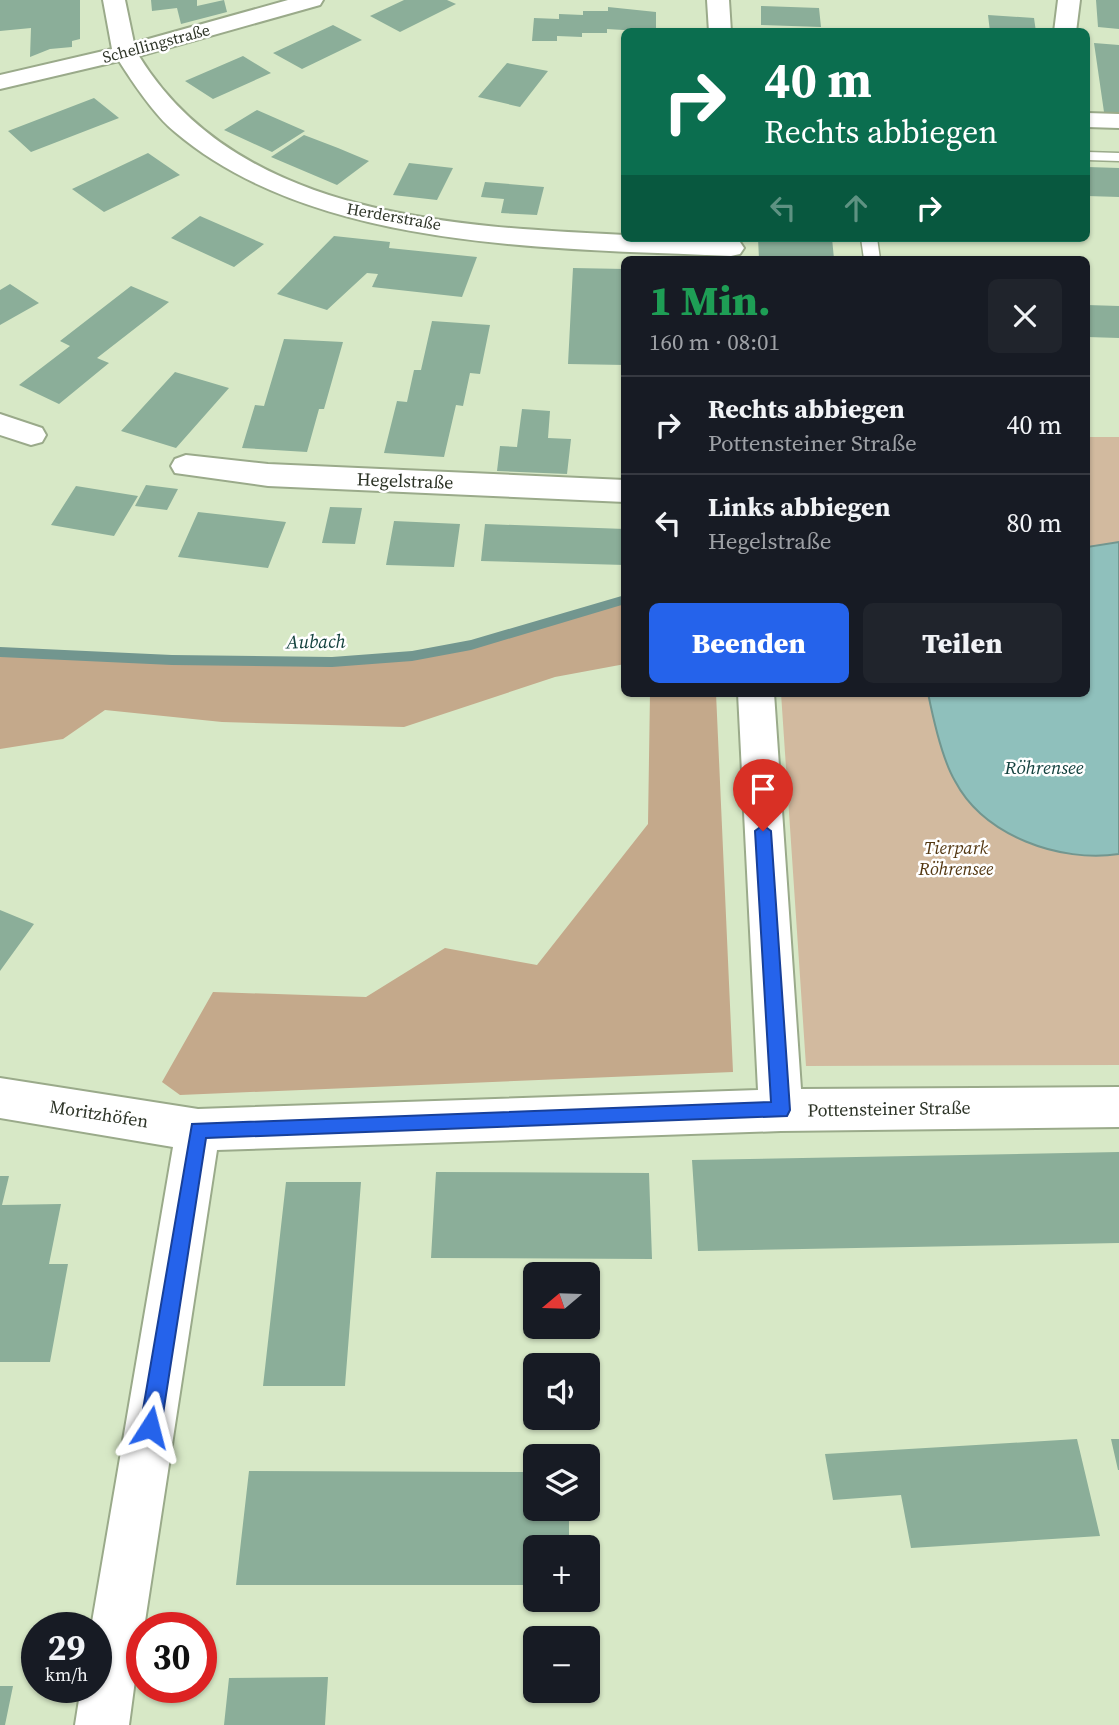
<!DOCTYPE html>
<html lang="de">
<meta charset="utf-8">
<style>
:root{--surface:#171b24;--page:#20242c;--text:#f1f3f6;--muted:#9ea1a6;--line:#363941;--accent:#2563eb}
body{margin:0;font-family:"Source Serif 4",serif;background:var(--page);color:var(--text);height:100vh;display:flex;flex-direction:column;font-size:26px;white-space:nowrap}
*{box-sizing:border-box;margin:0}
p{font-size:23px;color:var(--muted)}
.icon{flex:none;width:38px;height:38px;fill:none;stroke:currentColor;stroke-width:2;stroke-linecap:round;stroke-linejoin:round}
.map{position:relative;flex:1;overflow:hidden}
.details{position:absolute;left:621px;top:256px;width:469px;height:441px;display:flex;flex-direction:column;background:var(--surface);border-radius:10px;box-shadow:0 2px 5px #0004}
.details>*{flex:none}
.top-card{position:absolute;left:621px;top:28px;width:469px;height:214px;border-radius:10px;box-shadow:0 2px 5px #0004;background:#0b6e4f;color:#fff;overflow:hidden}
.needle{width:46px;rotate:251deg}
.controls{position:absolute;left:523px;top:1262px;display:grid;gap:14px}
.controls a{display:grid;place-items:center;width:77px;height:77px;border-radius:10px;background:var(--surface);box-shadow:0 2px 5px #0004;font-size:35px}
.speed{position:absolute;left:21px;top:1612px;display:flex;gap:14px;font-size:35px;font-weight:700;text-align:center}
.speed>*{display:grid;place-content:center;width:91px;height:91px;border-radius:50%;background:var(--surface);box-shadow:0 2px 5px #0004;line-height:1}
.speed small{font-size:18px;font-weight:400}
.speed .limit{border:10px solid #d22;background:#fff;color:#111}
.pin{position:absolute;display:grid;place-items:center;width:60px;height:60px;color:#fff;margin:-72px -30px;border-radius:50% 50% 50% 0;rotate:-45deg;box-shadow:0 0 7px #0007}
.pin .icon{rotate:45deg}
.me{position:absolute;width:77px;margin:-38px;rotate:9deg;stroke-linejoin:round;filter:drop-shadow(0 0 5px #0008)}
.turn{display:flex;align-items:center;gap:24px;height:147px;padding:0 28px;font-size:32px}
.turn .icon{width:91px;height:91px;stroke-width:2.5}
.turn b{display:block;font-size:49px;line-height:60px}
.lanes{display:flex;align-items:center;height:66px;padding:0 28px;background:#0003;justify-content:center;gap:35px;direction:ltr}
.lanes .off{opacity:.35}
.round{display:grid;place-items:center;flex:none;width:74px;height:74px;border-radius:10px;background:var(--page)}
.summary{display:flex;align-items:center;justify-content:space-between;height:119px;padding:0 28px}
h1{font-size:42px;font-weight:800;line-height:52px;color:#1e9e55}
.primary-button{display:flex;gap:14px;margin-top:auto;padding:14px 28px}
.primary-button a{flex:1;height:80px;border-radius:10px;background:var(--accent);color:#fff;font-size:28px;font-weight:800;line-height:80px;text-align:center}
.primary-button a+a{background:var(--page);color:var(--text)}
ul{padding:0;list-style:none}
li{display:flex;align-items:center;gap:21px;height:98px;padding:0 28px;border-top:2px solid var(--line)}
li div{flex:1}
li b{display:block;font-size:26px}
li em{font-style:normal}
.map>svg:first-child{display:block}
.green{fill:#d2ba9f}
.forest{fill:#c4a98b}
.water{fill:#8fc0bc;stroke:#72968f;stroke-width:2}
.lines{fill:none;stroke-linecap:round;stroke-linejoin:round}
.stream{fill:#72968f;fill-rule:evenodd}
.building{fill:#8bae99}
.lane-casing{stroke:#9aaa8a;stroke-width:3}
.street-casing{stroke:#9aaa8a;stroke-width:4}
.lane{fill:#fff;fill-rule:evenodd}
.street{fill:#fff;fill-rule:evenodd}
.route{fill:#2563eb;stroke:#184099;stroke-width:2}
.labels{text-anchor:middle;stroke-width:5;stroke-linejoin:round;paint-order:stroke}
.far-street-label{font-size:16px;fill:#2d3427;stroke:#fff}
.street-label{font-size:18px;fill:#2d3427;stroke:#fff}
.park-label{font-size:18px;font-style:italic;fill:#533711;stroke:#fff}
.water-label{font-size:19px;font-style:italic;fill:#13413e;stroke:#fff}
</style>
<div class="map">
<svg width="1119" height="1725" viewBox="0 0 1119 1725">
<rect width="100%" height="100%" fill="#d7e8c6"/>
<path class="green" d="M1087 437H1119V1065L806 1066 781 693H1087Z"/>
<path class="forest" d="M625 599V664L555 677 404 727 222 722 105 710 63 739 0 749V652L172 660 332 662 411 656 471 645Z
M650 693H716L733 1072 180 1095 162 1082 213 992 366 997 445 948 537 965 648 824Z"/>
<path class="water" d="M1119 542V854C1060 863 984 836 955 781 942 759 933 718 928 693H1087V547Z"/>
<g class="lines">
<path class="stream" d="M625 595V604L471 650 412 661 332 667 172 665 0 657V647L172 655 332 657 412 651 471 640Z"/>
</g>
<path class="building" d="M0 0H80V39L72 41V47L50 49 30 57 31 28 0 31Z
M151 0H197V6L224 0 227 12 181 24 177 8 152 11Z
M404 0H447L456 4 400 32 370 16Z
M1096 0H1119V29L1098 27Z
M761 6 819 8 821 27 761 25Z
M608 7 656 12V32L607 29V33H582V37L557 36V41H532L534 18 559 19V14L583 15V11H608Z
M988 15 1034 18 1036 32H990Z
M333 25 362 40 302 69 273 53Z
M1094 43 1119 45V113L1104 112Z
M243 56 271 73 213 99 185 81Z
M507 63 548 71 520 107 478 97Z
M94 98 119 118 31 152 8 131Z
M257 110 305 131 272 152 224 130Z
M304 135 338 148 369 161 337 185 271 157Z
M148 153 180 175 104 212 72 189Z
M409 163 453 168 437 200 393 195Z
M1087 167 1119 168V197L1087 196Z
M485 182 544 187 537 215 501 213 504 199 481 197Z
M200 216 264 244 234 267 171 238Z
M334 236 390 242 389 248 477 257 462 297 372 287 378 274 367 273 327 310 277 294Z
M758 238H832L834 259H759Z
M573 268 625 269V365L568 364Z
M10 284 39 303 0 325V290Z
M131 286 169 302 97 358 109 363 59 404 19 385 70 346 60 341Z
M1087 305 1119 306V338L1087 337Z
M432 321 490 325 480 374 470 373 463 406 456 405 444 457 384 453 397 401 407 402 414 370H421Z
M284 339 343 342 324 409H319L307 452 242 448 255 405 264 406Z
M175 372 229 388 176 448 121 431Z
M522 409 550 411 548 438 571 439 567 474 497 471 500 446 517 447Z
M146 485 178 489 167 510 135 506Z
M76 486 138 496 114 536 51 525Z
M330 507 362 508 355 544 322 543Z
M198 512 286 522 268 568 178 557Z
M394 521 460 524 454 567 386 565Z
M485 524 625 529V565L481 561Z
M0 910 34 924 0 971Z
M1119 1152V1243L698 1251 692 1160Z
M436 1172 649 1173 652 1259 431 1258Z
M0 1176H9L2 1205 61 1204 49 1264H68L50 1362H0Z
M286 1182H361L345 1386H263Z
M1077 1439 1100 1536 911 1548 901 1495 833 1500 825 1454Z
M1111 1439H1119V1470H1118Z
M249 1471 536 1472V1508H569V1547H536V1585H236Z
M328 1677 325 1725H224L229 1678Z
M0 1686H13L5 1725H0Z"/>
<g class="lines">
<defs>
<path id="lane" d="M1087 152 1119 153V161L1087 160Z
M861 238H877L880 259H864Z"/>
<path id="street" d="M103 0H125L134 43 288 0H323L320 5 139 56C238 217 455 227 625 235V238L731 240 740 242 744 248 740 254 731 256C555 248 315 251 175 132 155 116 133 83 119 61L0 89V75L112 49Z
M707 0H729L731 32H709Z
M1058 0H1080L1076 32H1054Z
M1087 113 1119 114V128L1087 127Z
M0 414 42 428 46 435 42 442 31 445 0 435Z
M186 455 268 464 625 480V502L268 486 175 473 171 466 175 459Z
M738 693H774L801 1089 1119 1087V1127L781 1131 217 1150 144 1628H142L129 1725H75L81 1687H96V1628H91L173 1147 0 1118V1078L198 1109 758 1090Z"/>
</defs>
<use href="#lane" class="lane-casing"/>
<use href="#street" class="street-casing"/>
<use href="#lane" class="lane"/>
<use href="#street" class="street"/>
</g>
<path class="route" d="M763 825 771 831 790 1110 787 1116 206 1138 161 1427 158 1434 150 1437 143 1434 140 1427 192 1124 771 1102 755 831Z"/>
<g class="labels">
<g class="far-street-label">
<text transform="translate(156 43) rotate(-15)" y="6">Schellingstraße</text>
<text transform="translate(394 216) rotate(10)" y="6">Herderstraße</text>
</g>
<g class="street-label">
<text transform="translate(405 481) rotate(2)" y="6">Hegelstraße</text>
<text transform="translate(889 1109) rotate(-1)" y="6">Pottensteiner Straße</text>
<text transform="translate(99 1114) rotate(9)" y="6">Moritzhöfen</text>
</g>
<g class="park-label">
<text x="956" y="854">Tierpark<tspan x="956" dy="21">Röhrensee</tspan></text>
</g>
<g class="water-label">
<text transform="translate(316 641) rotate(-1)" y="7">Aubach</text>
<text x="1044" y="774">Röhrensee</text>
</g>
</g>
</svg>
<div class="controls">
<a><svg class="needle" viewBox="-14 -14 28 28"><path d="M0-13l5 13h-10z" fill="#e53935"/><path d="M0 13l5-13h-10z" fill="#9ea1a6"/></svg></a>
<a><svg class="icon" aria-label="sound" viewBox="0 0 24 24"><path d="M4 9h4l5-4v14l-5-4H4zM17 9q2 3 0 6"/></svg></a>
<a><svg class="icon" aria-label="layers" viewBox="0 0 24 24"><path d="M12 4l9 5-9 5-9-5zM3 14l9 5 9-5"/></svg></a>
<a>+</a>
<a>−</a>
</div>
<div class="speed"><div>29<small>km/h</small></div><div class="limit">30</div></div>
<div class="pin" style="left:763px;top:831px;background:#d93025"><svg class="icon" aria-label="arrive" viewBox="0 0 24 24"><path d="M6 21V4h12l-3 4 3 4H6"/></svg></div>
<svg class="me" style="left:150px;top:1427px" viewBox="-20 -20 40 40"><path d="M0-17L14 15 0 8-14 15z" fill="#2563eb" stroke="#fff" stroke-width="4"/></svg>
<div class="top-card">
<div class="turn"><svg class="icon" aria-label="right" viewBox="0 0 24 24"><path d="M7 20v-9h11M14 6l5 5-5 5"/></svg><div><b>40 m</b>Rechts abbiegen</div></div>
<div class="lanes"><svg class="icon off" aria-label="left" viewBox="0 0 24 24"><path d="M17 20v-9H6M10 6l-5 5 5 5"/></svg><svg class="icon off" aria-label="ahead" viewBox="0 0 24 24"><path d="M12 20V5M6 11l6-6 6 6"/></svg><svg class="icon" aria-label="right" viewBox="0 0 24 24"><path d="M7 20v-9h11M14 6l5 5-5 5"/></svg></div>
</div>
<section class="details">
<div class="summary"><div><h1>1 Min.</h1><p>160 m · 08:01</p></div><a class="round"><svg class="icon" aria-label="close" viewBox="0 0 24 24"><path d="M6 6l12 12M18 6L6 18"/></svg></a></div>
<ul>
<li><svg class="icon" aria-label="right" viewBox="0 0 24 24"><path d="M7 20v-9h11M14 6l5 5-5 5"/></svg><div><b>Rechts abbiegen</b><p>Pottensteiner Straße</p></div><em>40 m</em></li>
<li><svg class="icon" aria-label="left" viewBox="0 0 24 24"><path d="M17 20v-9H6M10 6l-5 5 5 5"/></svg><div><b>Links abbiegen</b><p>Hegelstraße</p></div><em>80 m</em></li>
</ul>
<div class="primary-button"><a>Beenden</a><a>Teilen</a></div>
</section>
</div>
